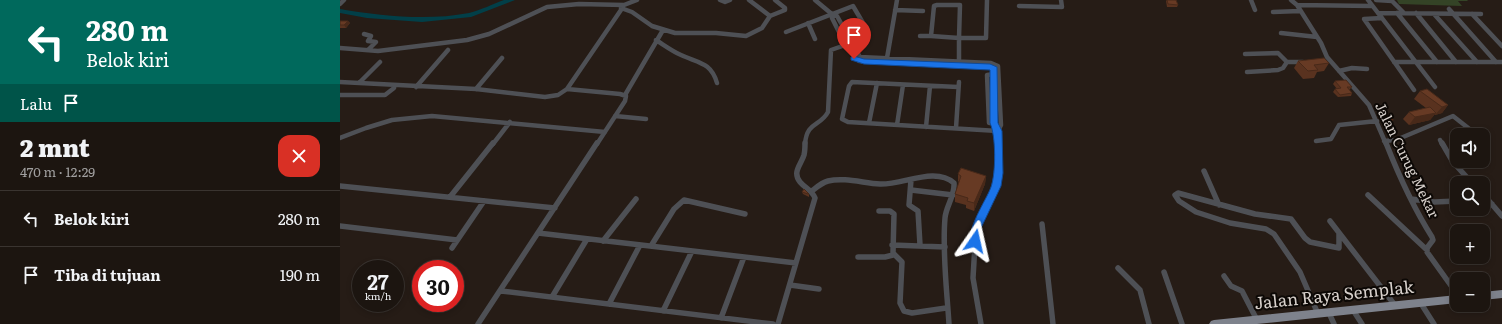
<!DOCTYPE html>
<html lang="id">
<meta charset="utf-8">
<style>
:root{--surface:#1c1510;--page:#251e19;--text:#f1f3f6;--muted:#a09f9f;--line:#3a3430}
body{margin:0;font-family:Literata,serif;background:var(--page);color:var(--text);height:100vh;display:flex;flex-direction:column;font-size:15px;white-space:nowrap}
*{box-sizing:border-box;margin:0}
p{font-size:13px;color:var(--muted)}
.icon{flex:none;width:22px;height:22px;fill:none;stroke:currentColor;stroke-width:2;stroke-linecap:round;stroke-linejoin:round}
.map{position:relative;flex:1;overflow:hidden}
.details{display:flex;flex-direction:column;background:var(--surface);width:340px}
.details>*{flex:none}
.top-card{background:#00695c;color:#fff;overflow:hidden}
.tools{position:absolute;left:1110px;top:128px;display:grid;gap:8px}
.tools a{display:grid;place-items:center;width:40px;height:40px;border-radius:8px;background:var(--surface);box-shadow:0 2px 6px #0003,0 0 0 1px var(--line);font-size:20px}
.speed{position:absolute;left:12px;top:260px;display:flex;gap:8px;font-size:20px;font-weight:700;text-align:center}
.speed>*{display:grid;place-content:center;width:52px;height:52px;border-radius:50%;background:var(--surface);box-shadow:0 2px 6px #0003,0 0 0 1px var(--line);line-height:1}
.speed small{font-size:10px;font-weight:400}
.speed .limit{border:6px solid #d22;background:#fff;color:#111}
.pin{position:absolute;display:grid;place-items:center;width:34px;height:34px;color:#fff;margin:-41px -17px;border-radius:50% 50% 50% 0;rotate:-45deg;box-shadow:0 0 4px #0007}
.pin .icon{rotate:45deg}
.me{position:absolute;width:44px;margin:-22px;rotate:11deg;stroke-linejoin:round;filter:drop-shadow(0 0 3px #0008)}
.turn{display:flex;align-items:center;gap:14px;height:84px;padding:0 20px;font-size:18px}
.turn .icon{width:52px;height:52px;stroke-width:2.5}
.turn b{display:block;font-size:28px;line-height:34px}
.then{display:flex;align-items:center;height:38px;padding:0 20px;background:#0003;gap:8px;font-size:15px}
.round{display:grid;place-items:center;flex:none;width:42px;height:42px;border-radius:12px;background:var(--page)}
.overview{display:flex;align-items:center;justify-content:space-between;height:68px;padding:0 20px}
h1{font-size:24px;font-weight:800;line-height:30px}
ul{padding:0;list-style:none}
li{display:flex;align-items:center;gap:12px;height:56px;padding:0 20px;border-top:1px solid var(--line)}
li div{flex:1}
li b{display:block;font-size:15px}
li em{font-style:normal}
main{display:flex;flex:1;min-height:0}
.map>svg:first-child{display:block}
.green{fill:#344326}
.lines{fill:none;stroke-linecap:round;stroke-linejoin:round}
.river{fill:#023f48;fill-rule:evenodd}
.street-far1{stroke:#4e5055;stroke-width:4.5}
.street{stroke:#4e5055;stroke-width:5.5}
.primary{fill:#7e828c;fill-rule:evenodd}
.wall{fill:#59321f}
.shaded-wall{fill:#482919}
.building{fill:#673a24;stroke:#482919}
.route{fill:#1a73e8;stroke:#114b97}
.labels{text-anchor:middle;stroke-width:4;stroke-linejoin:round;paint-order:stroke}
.street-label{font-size:14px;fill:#d7d0cb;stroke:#0c0805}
.near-street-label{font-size:17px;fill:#d7d0cb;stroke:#0c0805}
</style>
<main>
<section class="details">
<div class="top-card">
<div class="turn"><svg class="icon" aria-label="left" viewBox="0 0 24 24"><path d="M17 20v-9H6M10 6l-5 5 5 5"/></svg><div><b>280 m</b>Belok kiri</div></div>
<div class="then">Lalu<svg class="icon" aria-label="arrive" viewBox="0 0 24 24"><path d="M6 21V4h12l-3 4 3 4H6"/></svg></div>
</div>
<div class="overview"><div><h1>2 mnt</h1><p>470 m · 12:29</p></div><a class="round" style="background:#d93025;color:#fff"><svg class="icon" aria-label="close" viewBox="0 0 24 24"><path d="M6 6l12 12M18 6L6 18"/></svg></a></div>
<ul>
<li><svg class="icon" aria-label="left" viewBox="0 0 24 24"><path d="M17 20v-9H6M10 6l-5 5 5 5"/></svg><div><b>Belok kiri</b></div><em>280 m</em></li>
<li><svg class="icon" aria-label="arrive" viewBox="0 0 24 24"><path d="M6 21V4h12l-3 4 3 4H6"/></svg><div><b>Tiba di tujuan</b></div><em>190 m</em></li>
</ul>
</section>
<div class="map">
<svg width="1162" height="324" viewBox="0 0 1162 324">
<rect width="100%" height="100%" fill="#261c16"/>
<path class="green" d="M1057 0H1127L1128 1H1118L1122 6 1059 4Z"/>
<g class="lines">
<path class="river" d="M164 0H175L131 17 82 22 27 18 0 13V9C42 16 87 21 129 13 141 10 153 4 164 0Z"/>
<path class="street-far1" d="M380 0 385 2 390 0
M409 0 430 16
M475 0 493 15 497 16 520 57 651 63 658 66 661 125 658 131V144
M911 0 915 10
M951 0 957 5 981 43 987 57 1029 105 1046 144
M1028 0 1095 87
M1036 0 1052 1 1064 13
M0 4 4 0
M597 5H620L619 38 591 36 594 6Z
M957 5 1032 6
M679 6 722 7 721 0
M281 8 292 12 312 26 335 33H376L406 36 422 28 430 16 445 10V8L435 0
M1109 9 1156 62
M555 10 583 11
M933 12 960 11
M1038 13 1141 14
M1057 13 1097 62
M1076 13 1116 62
M1094 14 1137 62
M1132 14 1162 46
M493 15 492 18 507 48 519 61 650 66 655 71 654 125 658 131
M1042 18 1024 19 1074 90
M468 23 475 39
M446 32 513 6 526 28
M941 33 977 37
M24 34 31 36 28 41 36 42 28 50
M580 36H591
M619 38H646L647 0
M316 40C324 45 332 51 341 55 358 63 371 62 377 83
M0 48 38 51 127 40 149 34 207 7 239 4 284 5 297 0
M905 54 938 53 947 62H963
M547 58 557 0
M619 61V38
M1054 62H1162
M999 71 1012 68 1027 69
M907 72 938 70 943 68 947 62
M654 74 647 75 649 123H654
M0 82 136 89 205 97 218 95 227 89 280 94 286 96 285 101 257 144
M19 83 40 62
M76 87 108 50
M618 87 512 82 509 86 502 119 508 122 658 131
M136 89 162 58
M227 89 283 7
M0 95H45L54 88
M285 95 323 30
M275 116 306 119
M529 123 537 83
M557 125 563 85
M586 127 590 86
M616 128 619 82
M0 138 26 128 52 120 92 116 265 132
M1100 140 1102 144
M976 141 991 139 999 125 1037 121
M1044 141 1056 140 1113 116 1132 131
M153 144 170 122
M465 144C467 121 480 127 488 112L491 50 511 43"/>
<path class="street" d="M1046 143C1059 176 1073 207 1092 237L1093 240 1087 248V252L1117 294
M1102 143 1113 162 1132 183
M864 171 879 205
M571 180 569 205 578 211 580 245
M0 186 215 208
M571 190 613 195
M472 191C477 187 481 183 488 181 504 177 523 183 540 184 563 185 595 166 614 183 615 196 606 206 605 218 602 252 607 291 609 324
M1143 194 1162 216
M1028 195 1087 250
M110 197 153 143
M1071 199 1094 202 1117 201
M1143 203 1152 204
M539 211H550L554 214 553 253 562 262 560 303 564 311 572 313 606 308
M990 221 1054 304
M702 224 713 324
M0 226 117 240
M198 233 456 263
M263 241 296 199
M552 245 605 247
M311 246 334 209 344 200 405 214
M112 248 144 201
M518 257H545L553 255
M778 268 800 290 809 324
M824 272 842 324
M884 276 891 286 902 291 917 320
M450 285 479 289
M161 291 433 324
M212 297 247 239
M1080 302 1094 324
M269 304 300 245
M1013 310 1022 324
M323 311 352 251
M989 313 994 324
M978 314 960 272 934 234 926 229 890 223 856 212 839 201 835 195 838 193 915 214 951 219 965 238 970 242 999 248V234
M381 318 404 257
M138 324 257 143
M438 324 475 198C472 190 465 188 460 182 452 172 461 165 464 155 465 151 465 147 465 143
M641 324 633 278 636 228 656 186 659 173 658 143"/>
<path class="primary" d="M1162 290V298L1143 300V292Z
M1117 295V303L917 324H869L871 321 874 320Z"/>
</g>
<path class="wall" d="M827 0H836L838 5 837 7H827L826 1Z
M0 21H8L10 23 6 28H0Z
M958 61 989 63 984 71 977 72 974 78 963 79 954 68Z
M995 81 1012 87 1009 90 1012 93 1011 96 998 97 993 92 995 89H997L993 84Z
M1080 91 1108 105 1102 113 1095 115V114L1090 120 1069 125 1063 119 1069 112 1086 108 1074 99Z
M1046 117 1052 124 1048 129 1043 127 1042 122Z
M618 174 646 176 645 184 634 211 626 208V205L615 202V194L619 182 618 181Z
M462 192 469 194V197L463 194Z"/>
<path class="shaded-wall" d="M8 21 10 23 6 28 4 25Z
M1108 105 1102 113 1095 115 1102 107Z
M1096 113 1090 120 1069 125 1075 117Z
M646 176 645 184 634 211V203Z"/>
<path class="building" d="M827 0H836L838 5 828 4Z
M0 21H8L4 25H0Z
M984 58 989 63 974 65 978 70 968 71 958 61Z
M1006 80 1012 87H1007L1012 93 1000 95 995 89 1001 88 995 81Z
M1087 89 1108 105 1102 107 1080 91Z
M1090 107 1096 113 1075 117 1069 112Z
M1046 117 1053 119 1052 124 1047 122Z
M621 168 646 176 634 203 627 201 628 198 615 194 621 176 618 174Z
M464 189 469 194H468L462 192Z"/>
<path class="route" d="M514 56 524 59 650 64 657 67 658 123 662 131 663 173 661 186 641 228 639 244 635 245 632 244C625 230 646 201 651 187 656 173 656 136 650 123V70L524 64 511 60V57Z"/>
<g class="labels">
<g class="street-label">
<text transform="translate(1067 160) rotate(64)" y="5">Jalan Curug Mekar</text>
</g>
<g class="near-street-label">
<text transform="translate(994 295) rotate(-6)" y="6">Jalan Raya Semplak</text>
</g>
</g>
</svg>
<div class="tools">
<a><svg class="icon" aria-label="sound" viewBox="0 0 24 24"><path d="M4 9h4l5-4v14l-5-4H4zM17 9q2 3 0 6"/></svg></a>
<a><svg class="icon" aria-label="search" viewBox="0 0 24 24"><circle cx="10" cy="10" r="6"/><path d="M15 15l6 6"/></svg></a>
<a>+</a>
<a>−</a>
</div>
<div class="speed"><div>27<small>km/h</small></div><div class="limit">30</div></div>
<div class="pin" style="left:514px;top:59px;background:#d93025"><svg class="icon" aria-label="arrive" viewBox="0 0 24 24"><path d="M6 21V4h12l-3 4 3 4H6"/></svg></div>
<svg class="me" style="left:635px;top:241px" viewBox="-20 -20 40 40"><path d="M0-17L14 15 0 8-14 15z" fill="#1a73e8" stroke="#fff" stroke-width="4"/></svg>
</div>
</main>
